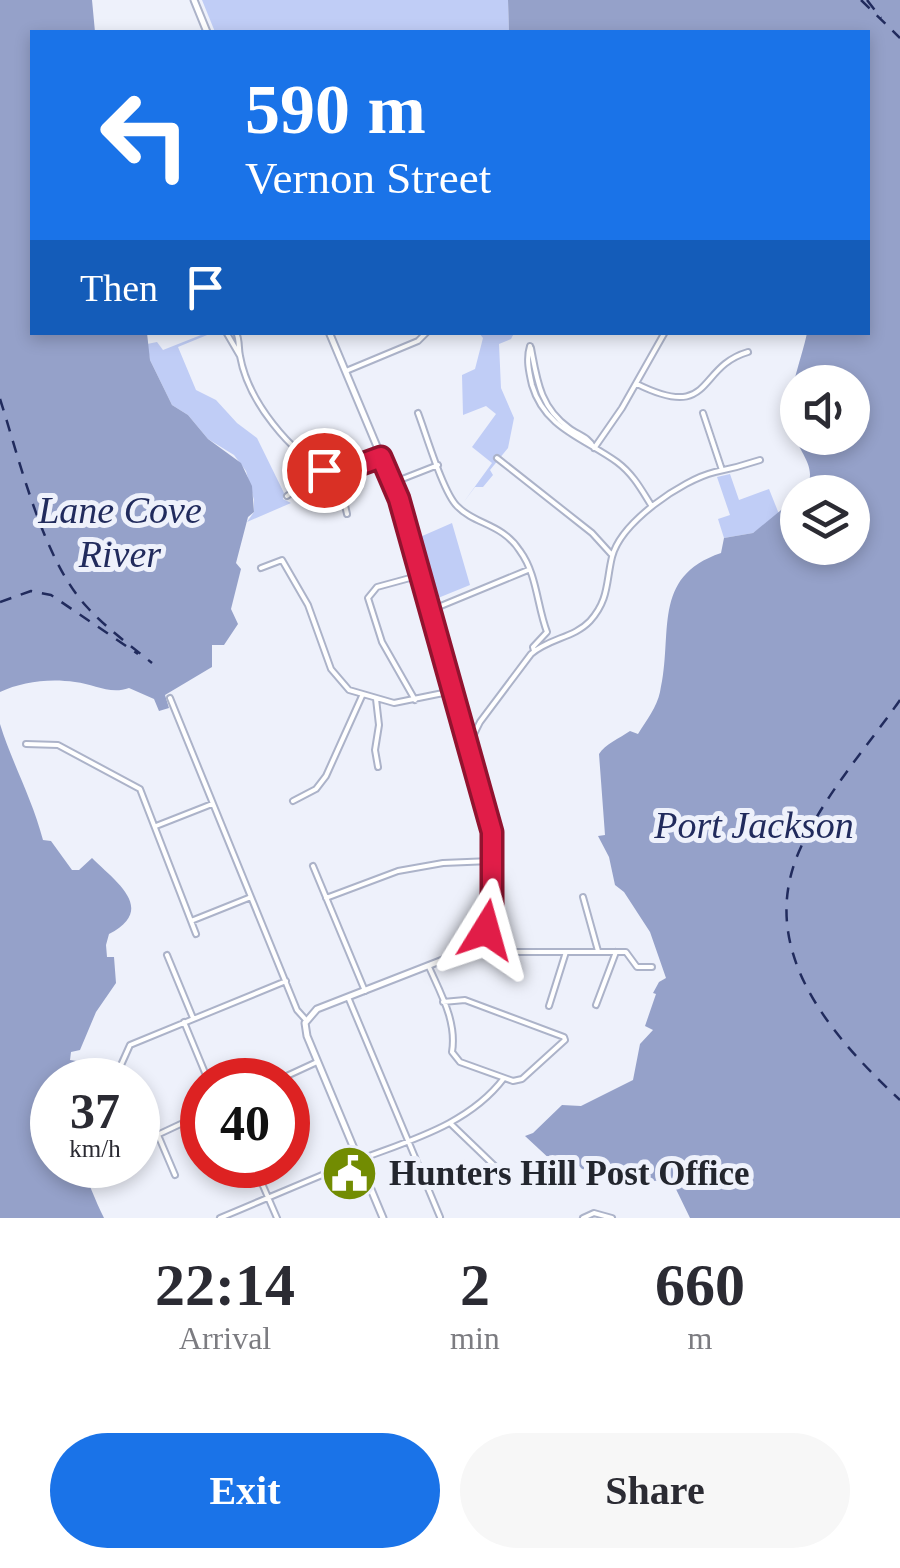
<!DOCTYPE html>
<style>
:root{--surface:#fff;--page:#f7f7f7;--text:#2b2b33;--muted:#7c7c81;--accent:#1a73e8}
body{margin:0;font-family:"Times New Roman",serif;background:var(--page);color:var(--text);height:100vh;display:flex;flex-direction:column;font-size:38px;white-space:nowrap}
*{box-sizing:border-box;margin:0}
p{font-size:32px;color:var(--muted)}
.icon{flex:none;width:55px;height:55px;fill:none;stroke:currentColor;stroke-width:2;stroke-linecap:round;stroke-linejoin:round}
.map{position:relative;height:1218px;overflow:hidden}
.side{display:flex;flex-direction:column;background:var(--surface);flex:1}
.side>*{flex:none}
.hud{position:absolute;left:30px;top:30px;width:840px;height:305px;border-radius:0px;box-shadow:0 5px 15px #0003;background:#1a73e8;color:#fff;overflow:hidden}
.fabs{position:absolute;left:780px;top:365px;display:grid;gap:20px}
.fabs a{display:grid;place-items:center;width:90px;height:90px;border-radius:50%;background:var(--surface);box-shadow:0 5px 15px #0003;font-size:50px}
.speed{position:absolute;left:30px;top:1058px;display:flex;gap:20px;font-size:50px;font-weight:700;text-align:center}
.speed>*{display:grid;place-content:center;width:130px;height:130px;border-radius:50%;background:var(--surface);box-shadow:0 5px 15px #0003;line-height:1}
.speed small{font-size:25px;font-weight:400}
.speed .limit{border:15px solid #d22;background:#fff;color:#111}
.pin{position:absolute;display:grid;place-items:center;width:85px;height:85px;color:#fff;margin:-42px;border:5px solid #fff;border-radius:50%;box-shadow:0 2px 10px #0007}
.me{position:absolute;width:110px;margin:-55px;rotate:8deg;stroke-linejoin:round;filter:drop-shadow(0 0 8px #0008)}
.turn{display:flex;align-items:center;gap:35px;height:210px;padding:0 50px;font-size:45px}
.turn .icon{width:130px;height:130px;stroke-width:2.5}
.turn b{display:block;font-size:70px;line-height:85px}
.then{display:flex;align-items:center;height:95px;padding:0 50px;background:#0003;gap:20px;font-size:38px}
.eta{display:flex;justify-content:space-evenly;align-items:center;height:170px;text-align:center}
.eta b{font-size:60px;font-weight:700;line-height:70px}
.primary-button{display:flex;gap:20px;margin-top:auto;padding:20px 50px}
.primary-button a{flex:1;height:115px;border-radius:60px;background:var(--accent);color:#fff;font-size:40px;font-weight:700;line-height:115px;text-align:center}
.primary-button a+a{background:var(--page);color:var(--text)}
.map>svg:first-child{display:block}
.green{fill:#c0cdf6}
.water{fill:#95a1c9;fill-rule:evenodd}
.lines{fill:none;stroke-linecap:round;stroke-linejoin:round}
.ferry{stroke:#212b5d;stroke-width:2.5;stroke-dasharray:12 10;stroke-linecap:butt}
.minor-casing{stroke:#acb3c9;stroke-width:8}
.tertiary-casing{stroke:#acb3c9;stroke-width:9}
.minor{stroke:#fff;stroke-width:4}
.tertiary{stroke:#fff;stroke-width:5}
.route-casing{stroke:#92132f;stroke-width:25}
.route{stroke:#e11d48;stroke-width:18}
.labels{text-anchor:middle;stroke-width:10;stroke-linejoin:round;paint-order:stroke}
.poi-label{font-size:35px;font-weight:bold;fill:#23262e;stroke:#eef1fb;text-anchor:start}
.water-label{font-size:38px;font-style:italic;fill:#212b5d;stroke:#eef1fb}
</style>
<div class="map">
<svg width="900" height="1218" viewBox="0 0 900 1218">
<rect width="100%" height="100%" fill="#eef1fb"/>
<path class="green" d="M202 0H508L509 32H215Z
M206 333H212L178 347 196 390 216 400 237 423 257 438 284 493 283 499 291 503 247 522 254 512V500L246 471 234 455 208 439 188 415 172 405 150 360 147 344 157 342 163 350Z
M479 333H514L511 339 499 344 501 388 514 418 508 448 490 470 493 475 483 487H475L463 503 492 463 472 447 496 414 486 406 463 415 462 375 475 369 483 338Z
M730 474 739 500 769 489 779 514 753 533 724 538 718 519 730 515 717 477Z
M452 523 470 585 438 598 420 537Z"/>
<path class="water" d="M0 0H92L95 32H32V332L147 333 150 360 172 405 188 415 208 439 241 463 252 486 254 512 248 517 236 563 241 569 231 609 238 624 224 645H212V667L165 695 169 708 159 711 154 699 129 688C110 695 94 684 75 682 49 678 21 682 0 692Z
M508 0H900V1218H690L673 1183C652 1177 641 1185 623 1182 608 1180 596 1170 582 1169L569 1155 553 1162 525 1136 533 1133 562 1105 581 1106 633 1080 640 1044 653 1030 645 1026 656 994 653 993 659 982 666 978 650 932 624 892 615 885 609 857 598 836 605 835 599 754C605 744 620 738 630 731L638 734C646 721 657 707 660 692 674 634 650 577 721 553L724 538 753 533 797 497 798 548H852V492H803C822 469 797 452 791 427 785 398 801 362 807 333L868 332V32H509ZM798 382H852V438H798Z
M0 724C12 763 32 798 43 840L51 841 72 870H79L92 858C116 882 157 909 109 934L106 945 107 957H114L116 983 96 1012 80 1050 71 1052 70 1060 77 1061 69 1080H52V1165H81C89 1183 95 1200 104 1218H0Z"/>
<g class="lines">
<path class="ferry" d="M861 0 900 38
M867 0 881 18
M0 399C20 461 43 560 87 607 106 628 130 645 152 663
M0 602 31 591 51 595 138 654
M900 700C867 747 825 794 801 847 754 948 830 1035 900 1100"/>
<defs>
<path id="minor" d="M226 332 240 356
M236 332C240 341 238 347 240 356 248 401 290 453 330 473H337L381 457
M530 346C526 359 529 372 532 385 545 429 584 438 617 462 633 474 641 489 651 505
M531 348C537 380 540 407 569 428 578 435 589 437 594 448
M346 371 418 341 427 332
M637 384C714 422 696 367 748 352
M418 413C426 434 443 492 457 506 475 525 502 523 520 551 537 574 537 606 547 632L533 647 534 651
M703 413 722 470
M595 447 622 408 665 332
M497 458 592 533 612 555
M338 475 347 514
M392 483 438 465
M287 496 313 477 295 460 296 449
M261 568 282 560 308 605 331 669 349 690 394 703 453 691
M431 610 528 570
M170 698 297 1010 306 1020
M376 699 379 725 375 750 378 767
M415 700 382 642 368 598 377 587 421 575
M26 744 58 745 140 789 196 934
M469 744 480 722 531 654C549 638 574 638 590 621 609 600 606 582 612 557 621 522 682 480 715 472 730 469 745 465 760 460
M293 801 316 789 326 776 362 696
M156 826 212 804
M313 866 365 991
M583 897 598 951
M326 898 398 871 443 863 491 861
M191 921 251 897
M476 947 486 952H626L637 967H652
M167 955 193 1018
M429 967C441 994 457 1022 452 1052L460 1062 513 1081 522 1079 565 1040 564 1037 465 1000 443 1002
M348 997 440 1217
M596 1005 616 952
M549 1006 566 952
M184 1022 208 1080
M117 1074 130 1045 286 981
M278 1080 317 1062
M450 1123 503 1174
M158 1135 175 1175
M138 1144 202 1114
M254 1165 277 1218
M220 1218C268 1198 316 1177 364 1158 414 1139 470 1123 504 1078
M583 1218 594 1213 612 1218"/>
<path id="tertiary" d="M194 0 207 32
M329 332 399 499 492 831V904L486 930 476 947 317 1009 305 1023 307 1036 383 1218"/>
</defs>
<use href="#minor" class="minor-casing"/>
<use href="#tertiary" class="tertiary-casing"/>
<use href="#minor" class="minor"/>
<use href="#tertiary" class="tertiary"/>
</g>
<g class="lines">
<defs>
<path id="route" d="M324 470 337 473 381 457 399 499 492 832V904L486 930"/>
</defs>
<use href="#route" class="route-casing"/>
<use href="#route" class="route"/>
</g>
<defs>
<symbol id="civic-disc" viewBox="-11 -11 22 22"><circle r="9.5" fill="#728c02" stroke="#eef1fb"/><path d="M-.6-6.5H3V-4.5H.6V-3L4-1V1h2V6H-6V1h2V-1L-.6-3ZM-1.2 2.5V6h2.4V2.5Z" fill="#fff"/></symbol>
</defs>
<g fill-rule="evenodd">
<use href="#civic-disc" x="318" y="1142" width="63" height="63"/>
</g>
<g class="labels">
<g class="poi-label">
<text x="389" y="1185">Hunters Hill Post Office</text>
</g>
<g class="water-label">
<text x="120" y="523">Lane Cove<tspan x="120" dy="44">River</tspan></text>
<text x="754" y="838">Port Jackson</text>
</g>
</g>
</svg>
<div class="fabs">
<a><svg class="icon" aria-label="sound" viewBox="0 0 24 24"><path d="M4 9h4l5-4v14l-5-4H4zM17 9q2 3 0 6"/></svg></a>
<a><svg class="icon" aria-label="layers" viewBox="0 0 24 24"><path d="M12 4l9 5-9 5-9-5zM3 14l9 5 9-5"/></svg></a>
</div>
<div class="speed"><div>37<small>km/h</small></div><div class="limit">40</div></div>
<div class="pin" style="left:324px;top:470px;background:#d93025"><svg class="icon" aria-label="arrive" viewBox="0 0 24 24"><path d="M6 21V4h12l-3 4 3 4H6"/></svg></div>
<svg class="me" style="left:486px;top:930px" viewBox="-20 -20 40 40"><path d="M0-17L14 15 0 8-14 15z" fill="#e11d48" stroke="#fff" stroke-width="4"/></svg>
<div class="hud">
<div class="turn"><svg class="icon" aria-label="left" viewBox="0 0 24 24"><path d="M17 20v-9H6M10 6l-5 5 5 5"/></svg><div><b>590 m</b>Vernon Street</div></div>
<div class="then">Then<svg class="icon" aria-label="arrive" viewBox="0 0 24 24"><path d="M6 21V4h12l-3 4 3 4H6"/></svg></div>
</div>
</div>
<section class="side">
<div class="eta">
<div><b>22:14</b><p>Arrival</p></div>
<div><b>2</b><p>min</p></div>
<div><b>660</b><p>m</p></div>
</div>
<div class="primary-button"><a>Exit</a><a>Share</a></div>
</section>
